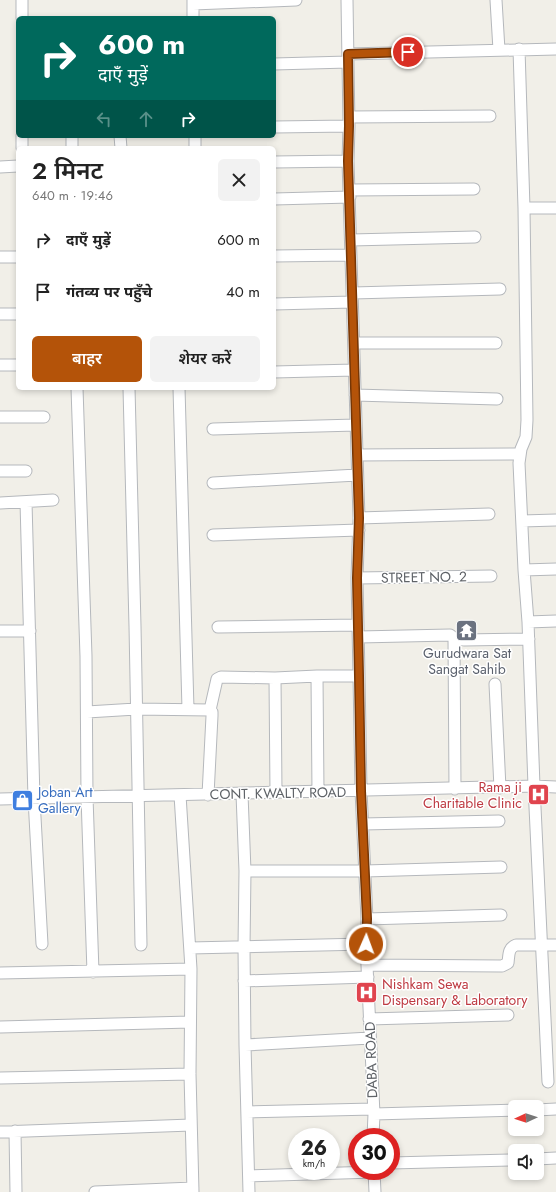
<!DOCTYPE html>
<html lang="hi">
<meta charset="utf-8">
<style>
:root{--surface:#fff;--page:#f2f2f2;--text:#222;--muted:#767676;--accent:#b45309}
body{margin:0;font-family:Jost,"Noto Sans Devanagari",sans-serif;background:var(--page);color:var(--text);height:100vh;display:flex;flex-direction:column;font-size:15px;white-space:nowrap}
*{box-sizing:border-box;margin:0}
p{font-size:13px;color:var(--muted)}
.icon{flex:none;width:22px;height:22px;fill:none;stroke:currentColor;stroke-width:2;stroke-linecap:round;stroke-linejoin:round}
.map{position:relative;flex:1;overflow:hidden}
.panel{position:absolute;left:16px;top:146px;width:260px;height:244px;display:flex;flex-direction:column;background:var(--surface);border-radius:6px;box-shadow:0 2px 6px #0003}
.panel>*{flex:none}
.guide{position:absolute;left:16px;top:16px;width:260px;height:122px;border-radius:6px;box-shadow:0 2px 6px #0003;background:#00695c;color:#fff;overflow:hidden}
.needle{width:26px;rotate:267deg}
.tools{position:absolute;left:508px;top:1100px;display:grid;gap:8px}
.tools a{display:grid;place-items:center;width:36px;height:36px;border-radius:6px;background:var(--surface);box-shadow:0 2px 6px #0003;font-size:20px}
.speed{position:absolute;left:288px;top:1128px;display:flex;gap:8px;font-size:20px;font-weight:700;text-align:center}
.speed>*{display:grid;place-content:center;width:52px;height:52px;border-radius:50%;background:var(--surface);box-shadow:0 2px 6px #0003;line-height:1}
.speed small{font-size:10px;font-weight:400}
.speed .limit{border:6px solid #d22;background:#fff;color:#111}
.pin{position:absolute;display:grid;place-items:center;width:34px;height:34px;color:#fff;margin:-17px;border:2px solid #fff;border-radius:50%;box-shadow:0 1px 4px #0007}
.me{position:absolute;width:44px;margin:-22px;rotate:2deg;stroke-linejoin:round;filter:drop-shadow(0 0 3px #0008)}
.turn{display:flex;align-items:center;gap:14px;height:84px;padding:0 16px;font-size:18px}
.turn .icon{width:52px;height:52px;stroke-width:2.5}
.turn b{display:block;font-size:28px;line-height:34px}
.lanes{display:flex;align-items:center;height:38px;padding:0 16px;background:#0003;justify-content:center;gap:20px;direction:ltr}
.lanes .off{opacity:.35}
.round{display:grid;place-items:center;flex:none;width:42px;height:42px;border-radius:6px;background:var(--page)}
.head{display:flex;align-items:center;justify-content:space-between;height:68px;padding:0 16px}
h1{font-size:24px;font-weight:600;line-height:30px}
.cta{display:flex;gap:8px;margin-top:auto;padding:8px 16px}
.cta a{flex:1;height:46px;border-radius:6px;background:var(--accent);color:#fff;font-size:16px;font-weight:600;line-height:46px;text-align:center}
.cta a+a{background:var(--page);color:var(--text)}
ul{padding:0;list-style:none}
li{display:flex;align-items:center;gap:12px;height:52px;padding:0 16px}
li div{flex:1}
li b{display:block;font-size:15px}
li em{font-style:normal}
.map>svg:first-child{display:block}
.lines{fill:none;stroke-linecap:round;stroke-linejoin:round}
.street-casing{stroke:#b5b8bc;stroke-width:13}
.street{stroke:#fff;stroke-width:11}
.route-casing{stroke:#753606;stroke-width:10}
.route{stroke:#b45309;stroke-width:7}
.labels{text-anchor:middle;stroke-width:3;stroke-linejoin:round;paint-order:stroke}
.street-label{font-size:14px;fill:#5f6368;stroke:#fff}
.worship-label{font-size:14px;fill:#5b616d;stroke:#fff}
.health-label{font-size:14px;fill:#be3a42;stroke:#fff;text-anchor:end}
.shop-label{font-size:14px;fill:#366cbe;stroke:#fff;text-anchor:start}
</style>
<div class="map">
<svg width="556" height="1192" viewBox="0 0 556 1192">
<rect width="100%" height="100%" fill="#f1efe8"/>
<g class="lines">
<defs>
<path id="street" d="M193 0V18
M347 0 349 126 348 161 359 518 357 578 359 676 361 791 367 919 366 944 374 1114 373 1137
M496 0 499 50
M193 4 296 0
M22 18V0
M519 49 524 208 527 420 526 437 521 449 519 463 524 570 528 622 534 786 548 1082
M348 54 556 49
M274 64 348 62
M349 117 490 116
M274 127 349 126
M72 136V148
M120 136 121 148
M22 148V136
M195 148V136
M274 162 348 161
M0 167 18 166
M350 190 474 189
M274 199 350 197
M524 208H556
M351 240 475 237
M274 256 351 255
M0 257H18
M353 293 500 289
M274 304 352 302
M0 314H18
M354 343H496
M0 365H18
M274 372 354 370
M77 388 86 656 87 797 93 972
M129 388 135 626 141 945
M179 388 188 709
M355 395 497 399
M0 417H44
M213 429 356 425
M357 455 520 454
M0 471H26
M213 483 357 475
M26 502 34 799 42 944
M0 503 53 500
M359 518 489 514
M522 521 556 520
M213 535 359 530
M524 570 556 569
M357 578 491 576
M528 622 556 621
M218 627 358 625
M0 631H30
M359 637 450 635 454 638 455 789
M454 638 464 640 529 639
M495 684 500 788
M87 712 136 709 210 710
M318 792 317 676H359
M276 793 275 678 317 676
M242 794 245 871 244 947 245 1045 249 1192
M180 795 191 969 190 1074 193 1192
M208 795 212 716V712L210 710 217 679 221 677 275 678
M0 799 534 786 556 787
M363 824 499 821
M245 871H365L501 867
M367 919 501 915
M190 948 366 944
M367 965 502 966 508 963C509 955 508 948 516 945H556
M0 973 191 969
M244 981 368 977
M369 1019 508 1015
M0 1027 190 1022
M245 1045 370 1038
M0 1078 190 1074
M537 1110 556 1109
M247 1112 373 1109
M374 1114 515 1110
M15 1131 16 1192
M0 1132 191 1125
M537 1159 556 1158
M391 1163 515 1160
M374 1171 375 1192
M249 1176 374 1172
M95 1192 193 1188"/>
</defs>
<use href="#street" class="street-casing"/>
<use href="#street" class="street"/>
</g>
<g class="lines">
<defs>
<path id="route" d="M366 944 367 919 361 791 359 676 357 578 359 518 348 161 349 126 348 54 408 52"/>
</defs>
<use href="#route" class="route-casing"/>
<use href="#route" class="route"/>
</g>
<defs>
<symbol id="temple-square" viewBox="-11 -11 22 22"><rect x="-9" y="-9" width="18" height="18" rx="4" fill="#6b7280" stroke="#fff"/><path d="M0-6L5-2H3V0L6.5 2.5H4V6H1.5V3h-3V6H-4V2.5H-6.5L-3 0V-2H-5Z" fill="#fff"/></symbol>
<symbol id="hospital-square" viewBox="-11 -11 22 22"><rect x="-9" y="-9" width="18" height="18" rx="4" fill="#e0444e" stroke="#fff"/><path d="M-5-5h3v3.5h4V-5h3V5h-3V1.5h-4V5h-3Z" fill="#fff"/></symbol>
<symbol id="shop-square" viewBox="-11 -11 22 22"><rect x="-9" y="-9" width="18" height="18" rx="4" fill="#3f7fe0" stroke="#fff"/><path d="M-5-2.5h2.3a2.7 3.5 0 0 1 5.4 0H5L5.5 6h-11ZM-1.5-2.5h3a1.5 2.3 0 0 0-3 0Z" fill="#fff"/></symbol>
</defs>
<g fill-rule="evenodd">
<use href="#temple-square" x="454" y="618" width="25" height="25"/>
<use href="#hospital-square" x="526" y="782" width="25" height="25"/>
<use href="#shop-square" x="10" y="788" width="25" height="25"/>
<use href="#hospital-square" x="354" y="980" width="25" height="25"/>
</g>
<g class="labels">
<g class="street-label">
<text transform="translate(424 577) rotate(-1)" y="5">STREET NO. 2</text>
<text transform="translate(278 793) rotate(-1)" y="5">CONT. KWALTY ROAD</text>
<text transform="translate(371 1060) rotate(-92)" y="5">DABA ROAD</text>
</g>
<g class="worship-label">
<text x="467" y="658">Gurudwara Sat<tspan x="467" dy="16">Sangat Sahib</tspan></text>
</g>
<g class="health-label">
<text x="522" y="792">Rama ji<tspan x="522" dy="16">Charitable Clinic</tspan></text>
<text x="382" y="989" text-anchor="start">Nishkam Sewa<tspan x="382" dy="16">Dispensary &amp; Laboratory</tspan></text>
</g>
<g class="shop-label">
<text x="38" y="797">Joban Art<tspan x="38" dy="16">Gallery</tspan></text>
</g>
</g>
</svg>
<div class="tools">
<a><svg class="needle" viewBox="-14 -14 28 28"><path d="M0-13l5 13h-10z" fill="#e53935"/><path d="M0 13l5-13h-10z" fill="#767676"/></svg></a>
<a><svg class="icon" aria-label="sound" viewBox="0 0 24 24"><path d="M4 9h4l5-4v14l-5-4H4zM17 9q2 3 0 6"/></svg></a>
</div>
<div class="speed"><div>26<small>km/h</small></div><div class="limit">30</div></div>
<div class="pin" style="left:408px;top:52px;background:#d93025"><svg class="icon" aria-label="arrive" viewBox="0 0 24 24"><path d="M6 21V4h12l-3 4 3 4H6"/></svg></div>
<svg class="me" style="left:366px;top:944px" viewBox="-20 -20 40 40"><circle r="17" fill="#b45309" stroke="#fff" stroke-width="3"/><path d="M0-11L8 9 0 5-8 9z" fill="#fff"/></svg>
<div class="guide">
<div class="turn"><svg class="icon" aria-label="right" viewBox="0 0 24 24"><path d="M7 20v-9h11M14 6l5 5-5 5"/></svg><div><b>600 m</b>दाएँ मुड़ें</div></div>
<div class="lanes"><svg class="icon off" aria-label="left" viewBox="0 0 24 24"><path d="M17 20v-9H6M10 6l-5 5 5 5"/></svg><svg class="icon off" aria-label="ahead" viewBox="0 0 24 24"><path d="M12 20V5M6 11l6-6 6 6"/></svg><svg class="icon" aria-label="right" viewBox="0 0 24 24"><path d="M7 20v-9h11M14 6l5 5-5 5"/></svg></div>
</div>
<section class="panel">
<div class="head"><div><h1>2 मिनट</h1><p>640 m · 19:46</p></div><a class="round"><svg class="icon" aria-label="close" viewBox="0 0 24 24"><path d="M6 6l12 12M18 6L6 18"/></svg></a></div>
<ul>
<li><svg class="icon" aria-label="right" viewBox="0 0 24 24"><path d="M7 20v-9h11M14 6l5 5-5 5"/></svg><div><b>दाएँ मुड़ें</b></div><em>600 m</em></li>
<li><svg class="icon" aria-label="arrive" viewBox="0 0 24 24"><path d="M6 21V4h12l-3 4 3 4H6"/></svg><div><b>गंतव्य पर पहुँचे</b></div><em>40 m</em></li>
</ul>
<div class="cta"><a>बाहर</a><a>शेयर करें</a></div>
</section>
</div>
